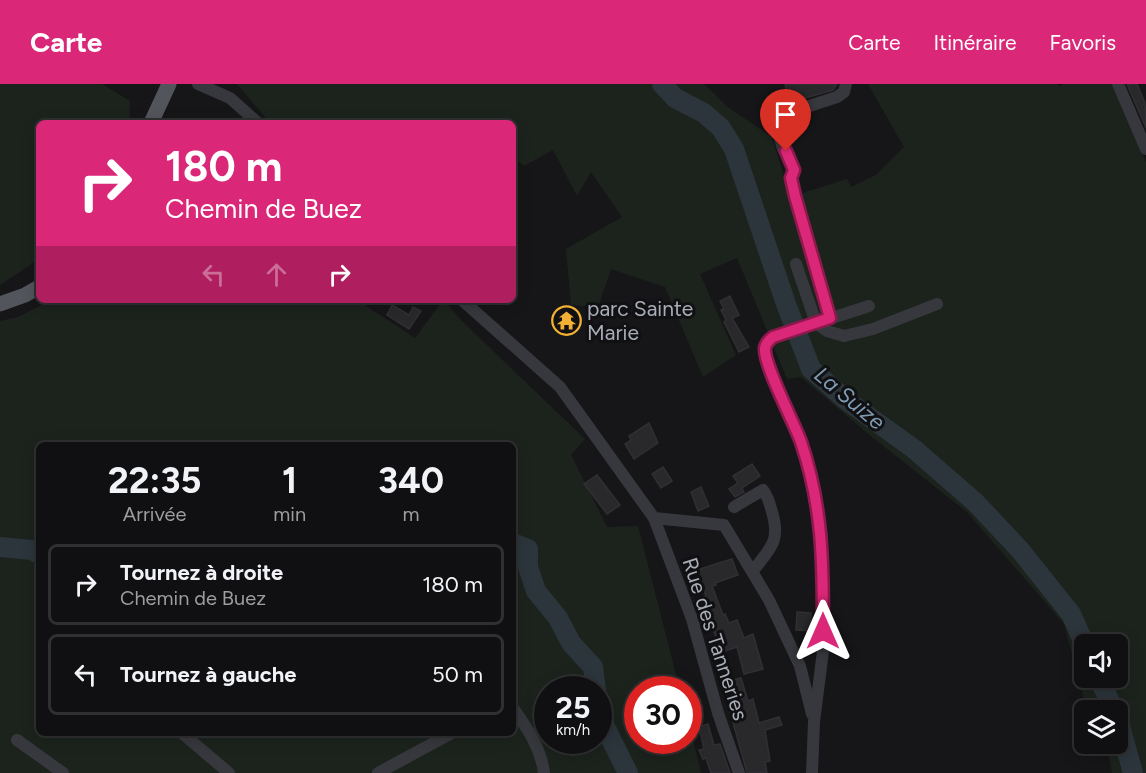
<!DOCTYPE html>
<html lang="fr">
<meta charset="utf-8">
<style>
:root{--surface:#101012;--page:#1e1e20;--text:#f1f3f6;--muted:#9c9d9f;--line:#303032;--accent:#db2777}
body{margin:0;font-family:Figtree,sans-serif;background:var(--page);color:var(--text);height:100vh;display:flex;flex-direction:column;font-size:22px;white-space:nowrap}
*{box-sizing:border-box;margin:0}
p{font-size:20px;color:var(--muted)}
.icon{flex:none;width:33px;height:33px;fill:none;stroke:currentColor;stroke-width:2;stroke-linecap:round;stroke-linejoin:round}
.map{position:relative;flex:1;overflow:hidden}
.sheet{position:absolute;left:36px;top:358px;width:480px;height:294px;display:flex;flex-direction:column;background:var(--surface);border-radius:9px;box-shadow:0 3px 15px #0003,0 0 0 2px var(--line)}
.sheet>*{flex:none}
.hud{position:absolute;left:36px;top:36px;width:480px;height:183px;border-radius:9px;box-shadow:0 3px 15px #0003,0 0 0 2px var(--line);background:#db2777;color:#fff;overflow:hidden}
.fabs{position:absolute;left:1074px;top:550px;display:grid;gap:12px}
.fabs a{display:grid;place-items:center;width:54px;height:54px;border-radius:9px;background:var(--surface);box-shadow:0 3px 15px #0003,0 0 0 2px var(--line);font-size:30px}
.speed{position:absolute;left:534px;top:592px;display:flex;gap:12px;font-size:30px;font-weight:700;text-align:center}
.speed>*{display:grid;place-content:center;width:78px;height:78px;border-radius:50%;background:var(--surface);box-shadow:0 3px 15px #0003,0 0 0 2px var(--line);line-height:1}
.speed small{font-size:15px;font-weight:400}
.speed .limit{border:9px solid #d22;background:#fff;color:#111}
.pin{position:absolute;display:grid;place-items:center;width:51px;height:51px;color:#fff;margin:-62px -26px;border-radius:50% 50% 50% 0;rotate:-45deg;box-shadow:0 0 6px #0007}
.pin .icon{rotate:45deg}
.me{position:absolute;width:66px;margin:-33px;rotate:0deg;stroke-linejoin:round;filter:drop-shadow(0 0 4px #0008)}
.turn{display:flex;align-items:center;gap:21px;height:126px;padding:0 30px;font-size:27px}
.turn .icon{width:78px;height:78px;stroke-width:2.5}
.turn b{display:block;font-size:42px;line-height:51px}
.lanes{display:flex;align-items:center;height:57px;padding:0 30px;background:#0003;justify-content:center;gap:30px;direction:ltr}
.lanes .off{opacity:.35}
.eta{display:flex;justify-content:space-evenly;align-items:center;height:102px;text-align:center}
.eta b{font-size:36px;font-weight:700;line-height:42px}
ul{padding:0;list-style:none}
li{display:flex;align-items:center;gap:18px;height:81px;margin:0 12px 9px;padding:0 18px;border:3px solid var(--line);border-radius:9px}
li div{flex:1}
li b{display:block;font-size:22px}
li em{font-style:normal}
header{display:flex;align-items:center;gap:36px;box-sizing:border-box;height:84px;padding:0 30px;background:var(--accent);color:#fff}
header strong{font-size:28px}
nav{display:flex;gap:33px;margin-inline-start:auto;font-size:21px}
.map>svg:first-child{display:block}
.green{fill:#1c231d;fill-rule:evenodd}
.lines{fill:none;stroke-linecap:round;stroke-linejoin:round}
.river{stroke:#2c353c;stroke-width:20}
.building{fill:#29292c;stroke:#303034;stroke-width:1.5}
.minor{stroke:#37383d;stroke-width:12}
.major{stroke:#53555c;stroke-width:15}
.route-casing{stroke:#8e194d;stroke-width:15}
.route{stroke:#db2777;stroke-width:10}
.labels{text-anchor:middle;stroke-width:6;stroke-linejoin:round;paint-order:stroke}
.poi-label{font-size:21px;fill:#a8adb8;stroke:#111113;text-anchor:start}
.street-label{font-size:21px;fill:#a8adb8;stroke:#111113}
.water-label{font-size:22px;font-style:italic;fill:#7f9bb3;stroke:#111113}
</style>
<header>
<strong>Carte</strong>
<nav><a>Carte</a><a>Itinéraire</a><a>Favoris</a></nav>
</header>
<div class="map">
<svg width="1146" height="689" viewBox="0 0 1146 689">
<rect width="100%" height="100%" fill="#161618"/>
<path class="green" d="M0 0H102L130 17 129 39H39V175L0 201Z
M237 0H704L729 24 772 53 790 113 847 95 851 103 876 91 904 63 868 0H1057L1059 2 1064 0H1113L1146 78V689H1112L1107 660H1118V627H1100L1086 623 1064 540 967 428 867 349 801 293 787 295 737 174 700 190 736 271 703 293 665 203 611 185 598 223 571 221 566 165 622 133 591 88 577 112 553 66 524 82 513 73V39H270ZM1084 561H1118V594H1084Z
M51 216H342L360 218 415 254 443 216 465 240 585 355 571 371 607 443 638 442 680 606H638V657H688L689 638 701 689H0V237L18 233ZM39 362H513V650H39ZM548 606H598V657H548Z"/>
<g class="lines">
<path class="river" d="M662 0 675 14 704 29 721 44 734 65 786 220 811 285 846 316 914 365 975 418 1020 466 1071 530 1085 561
M513 459 528 465V483L536 507 558 534 571 559 593 583 596 606
M0 463 32 466 39 470
M1099 594 1114 627
M598 622 606 645 628 689
M1118 635 1133 689"/>
</g>
<path class="building" d="M785 0H837L833 6 788 19Z
M1127 0H1137L1145 19 1146 44Z
M730 212 739 231 732 234 749 263 739 268 724 238 726 236 721 226 724 225 720 217Z
M392 221 409 231 413 223 421 227 409 245 387 231Z
M649 339 658 359 634 375 625 360 631 356 629 352Z
M752 380 760 392 742 404 744 408 735 413 729 405 738 399 733 392Z
M663 383 672 397 661 404 652 390Z
M597 391 620 421 607 430 584 400Z
M701 403 709 422 698 427 691 408Z
M732 475 738 491 715 499 716 501 712 502 723 531 725 530 729 539 737 536 744 554 753 550 763 585 744 590 737 563 722 568 710 538 702 541 694 517 706 512 697 486Z
M797 528 811 529 810 547 796 546Z
M741 594 748 617 753 615 759 639 779 633 782 641 765 646 770 677 765 678 767 689H747L744 678 722 599Z
M708 640 714 661 720 660 730 689H711L706 674 703 675 699 666 704 665 699 643Z"/>
<g class="lines">
<path class="minor" d="M198 0 230 14 258 39
M1118 0 1146 65
M796 180 816 239 827 247 844 252 873 245 937 220
M462 216 560 303 654 434 692 535 718 629 739 689
M830 234 791 94 794 86 786 67 783 65 776 40 782 31 837 13 844 8 846 0
M734 423 763 406C768 412 770 420 772 428 781 458 770 464 753 487
M654 434 724 441 769 516 800 582 812 630
M513 624C527 644 541 664 544 689
M183 650 229 689
M17 656 63 689
M378 689 450 650
M812 689 814 638 823 567 822 453 816 413 801 357 769 282 765 265 766 260 773 253 869 222"/>
<path class="major" d="M151 39 169 0
M0 220 25 211 39 203"/>
</g>
<g class="lines">
<defs>
<path id="route" d="M786 67 794 86 791 94 795 112 830 234 773 253C769 256 766 259 765 264 763 280 794 338 801 358 823 423 823 480 823 547"/>
</defs>
<use href="#route" class="route-casing"/>
<use href="#route" class="route"/>
</g>
<defs>
<symbol id="temple-ring" viewBox="-11 -11 22 22"><circle r="9.5" fill="#111113" stroke="#f2b134" stroke-width="1.5"/><path d="M0-6L5-2H3V0L6.5 2.5H4V6H1.5V3h-3V6H-4V2.5H-6.5L-3 0V-2H-5Z" fill="#f2b134"/></symbol>
</defs>
<g fill-rule="evenodd">
<use href="#temple-ring" x="550" y="220" width="33" height="33"/>
</g>
<g class="labels">
<g class="poi-label">
<text x="587" y="232">parc Sainte<tspan x="587" dy="24">Marie</tspan></text>
</g>
<g class="street-label">
<text transform="translate(715 555) rotate(72)" y="7">Rue des Tanneries</text>
</g>
<g class="water-label">
<text transform="translate(850 314) rotate(40)" y="8">La Suize</text>
</g>
</g>
</svg>
<div class="fabs">
<a><svg class="icon" aria-label="sound" viewBox="0 0 24 24"><path d="M4 9h4l5-4v14l-5-4H4zM17 9q2 3 0 6"/></svg></a>
<a><svg class="icon" aria-label="layers" viewBox="0 0 24 24"><path d="M12 4l9 5-9 5-9-5zM3 14l9 5 9-5"/></svg></a>
</div>
<div class="speed"><div>25<small>km/h</small></div><div class="limit">30</div></div>
<div class="pin" style="left:786px;top:67px;background:#d93025"><svg class="icon" aria-label="arrive" viewBox="0 0 24 24"><path d="M6 21V4h12l-3 4 3 4H6"/></svg></div>
<svg class="me" style="left:823px;top:547px" viewBox="-20 -20 40 40"><path d="M0-17L14 15 0 8-14 15z" fill="#db2777" stroke="#fff" stroke-width="4"/></svg>
<div class="hud">
<div class="turn"><svg class="icon" aria-label="right" viewBox="0 0 24 24"><path d="M7 20v-9h11M14 6l5 5-5 5"/></svg><div><b>180 m</b>Chemin de Buez</div></div>
<div class="lanes"><svg class="icon off" aria-label="left" viewBox="0 0 24 24"><path d="M17 20v-9H6M10 6l-5 5 5 5"/></svg><svg class="icon off" aria-label="ahead" viewBox="0 0 24 24"><path d="M12 20V5M6 11l6-6 6 6"/></svg><svg class="icon" aria-label="right" viewBox="0 0 24 24"><path d="M7 20v-9h11M14 6l5 5-5 5"/></svg></div>
</div>
<section class="sheet">
<div class="eta">
<div><b>22:35</b><p>Arrivée</p></div>
<div><b>1</b><p>min</p></div>
<div><b>340</b><p>m</p></div>
</div>
<ul>
<li><svg class="icon" aria-label="right" viewBox="0 0 24 24"><path d="M7 20v-9h11M14 6l5 5-5 5"/></svg><div><b>Tournez à droite</b><p>Chemin de Buez</p></div><em>180 m</em></li>
<li><svg class="icon" aria-label="left" viewBox="0 0 24 24"><path d="M17 20v-9H6M10 6l-5 5 5 5"/></svg><div><b>Tournez à gauche</b></div><em>50 m</em></li>
</ul>
</section>
</div>
